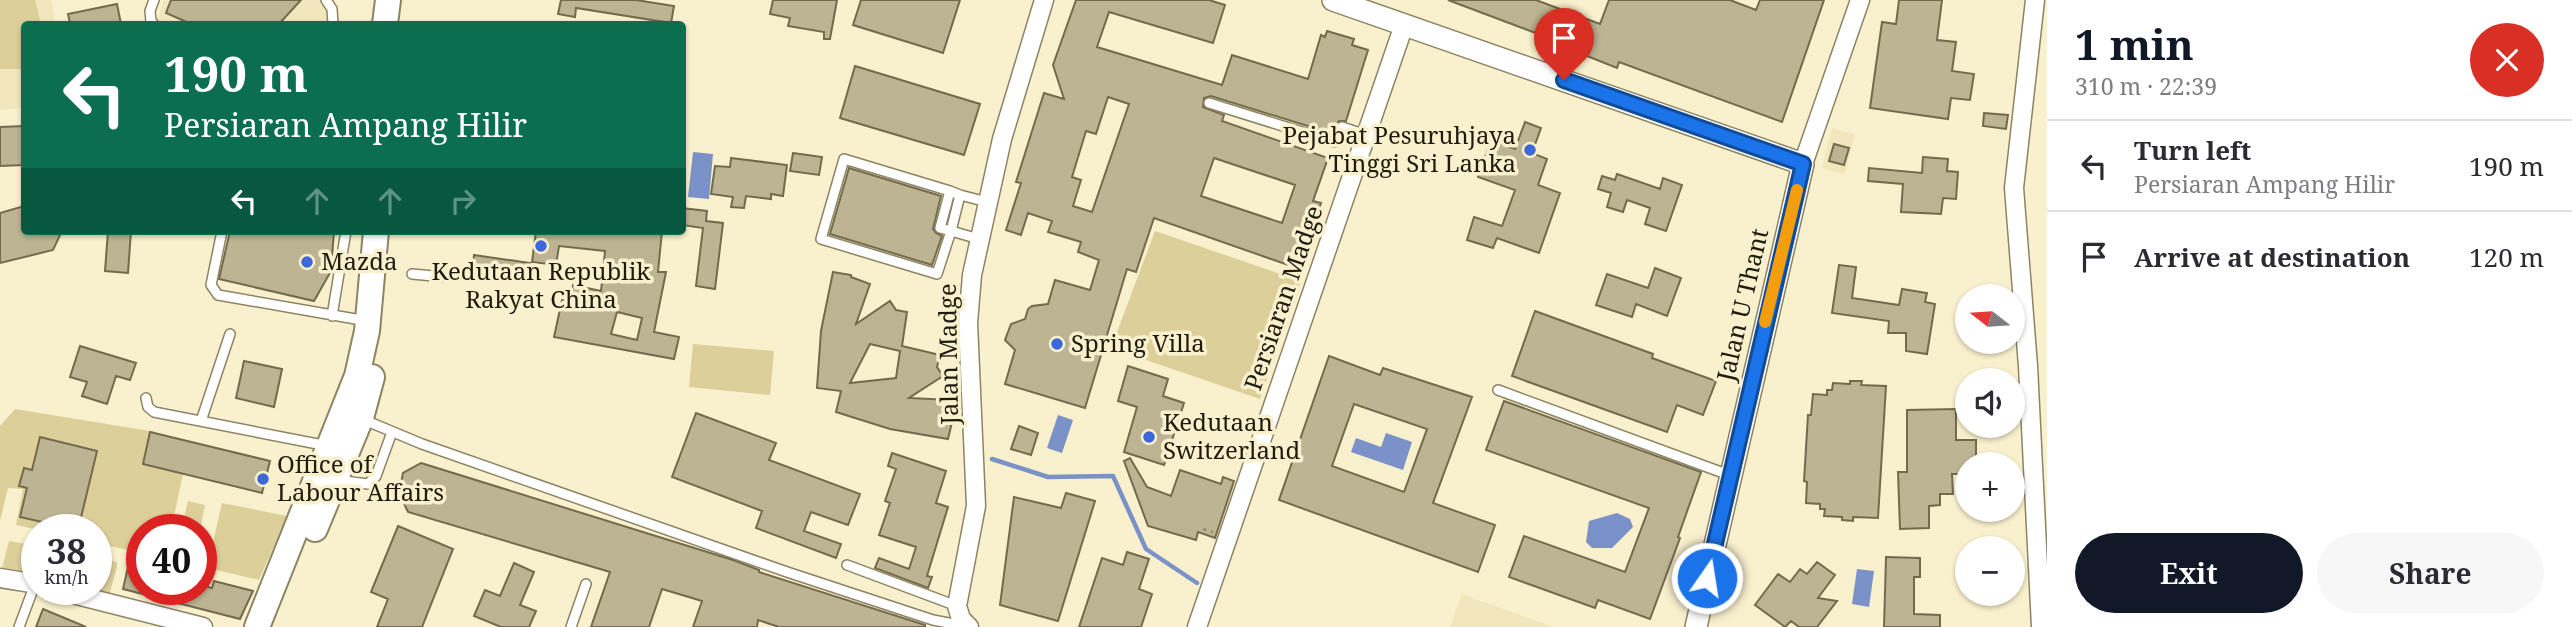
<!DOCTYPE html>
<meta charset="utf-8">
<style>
:root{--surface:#fff;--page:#f7f7f7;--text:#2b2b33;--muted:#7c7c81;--line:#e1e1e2;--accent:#111827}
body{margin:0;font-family:"Noto Serif",serif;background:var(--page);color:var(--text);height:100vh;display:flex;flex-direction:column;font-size:26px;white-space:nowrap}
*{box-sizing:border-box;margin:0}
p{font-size:23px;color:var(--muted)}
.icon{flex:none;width:38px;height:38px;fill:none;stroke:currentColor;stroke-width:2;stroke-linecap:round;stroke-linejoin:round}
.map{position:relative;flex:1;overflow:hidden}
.panel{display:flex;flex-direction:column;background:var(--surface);width:525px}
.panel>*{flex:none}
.banner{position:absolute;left:21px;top:21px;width:665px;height:214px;border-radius:7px;box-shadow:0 2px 5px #0004;background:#0b6e4f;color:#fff;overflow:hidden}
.needle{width:46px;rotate:287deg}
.tools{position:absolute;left:1955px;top:284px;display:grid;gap:14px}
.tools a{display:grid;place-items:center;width:70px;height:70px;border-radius:50%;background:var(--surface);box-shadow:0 2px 5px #0004;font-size:35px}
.speed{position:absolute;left:21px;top:514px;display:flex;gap:14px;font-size:35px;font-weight:700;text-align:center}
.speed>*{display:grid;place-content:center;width:91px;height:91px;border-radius:50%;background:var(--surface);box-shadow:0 2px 5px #0004;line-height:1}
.speed small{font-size:18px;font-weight:400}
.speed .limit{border:10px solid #d22;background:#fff;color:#111}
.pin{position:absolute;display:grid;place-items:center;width:60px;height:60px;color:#fff;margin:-72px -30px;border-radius:50% 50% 50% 0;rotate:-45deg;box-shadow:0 0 7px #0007}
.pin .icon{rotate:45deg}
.me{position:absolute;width:77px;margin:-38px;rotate:13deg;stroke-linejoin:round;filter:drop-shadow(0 0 5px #0008)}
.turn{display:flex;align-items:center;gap:24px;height:147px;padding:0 28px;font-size:32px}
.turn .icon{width:91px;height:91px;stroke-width:2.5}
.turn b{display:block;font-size:49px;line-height:60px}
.lanes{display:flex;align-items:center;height:66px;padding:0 28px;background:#0003;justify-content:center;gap:35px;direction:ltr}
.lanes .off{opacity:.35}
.round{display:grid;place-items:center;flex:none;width:74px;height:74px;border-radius:37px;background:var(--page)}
.overview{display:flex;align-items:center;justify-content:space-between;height:119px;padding:0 28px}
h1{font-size:42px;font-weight:700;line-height:52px;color:var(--accent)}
.cta{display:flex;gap:14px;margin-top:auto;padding:14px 28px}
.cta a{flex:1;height:80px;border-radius:42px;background:var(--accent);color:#fff;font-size:28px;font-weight:700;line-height:80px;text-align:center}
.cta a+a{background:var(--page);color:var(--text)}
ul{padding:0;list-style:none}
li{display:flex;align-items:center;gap:21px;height:91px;padding:0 28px;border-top:2px solid var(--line)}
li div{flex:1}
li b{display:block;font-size:26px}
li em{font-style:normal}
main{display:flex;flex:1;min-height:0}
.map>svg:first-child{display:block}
.built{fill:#f2e7bc}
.green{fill:#ddcf99}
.water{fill:#7a92c7}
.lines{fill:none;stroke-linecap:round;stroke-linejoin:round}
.stream{stroke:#7a92c7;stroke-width:4.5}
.building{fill:#bcb492;stroke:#736b4c;stroke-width:2;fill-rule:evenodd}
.service-casing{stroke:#8c8464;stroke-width:12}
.minor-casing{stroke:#8c8464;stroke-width:21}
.tertiary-casing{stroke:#8c8464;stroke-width:24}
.secondary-casing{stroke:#8c8464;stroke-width:28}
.path{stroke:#948d75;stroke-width:2.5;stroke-dasharray:3.5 5;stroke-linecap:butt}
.service{stroke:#fff;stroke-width:9}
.minor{stroke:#fff;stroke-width:18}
.tertiary{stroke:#fff;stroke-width:21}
.secondary{stroke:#fff;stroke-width:24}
.route-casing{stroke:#114b97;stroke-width:18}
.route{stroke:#1a73e8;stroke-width:12}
.slow{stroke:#f59e0b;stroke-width:12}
.poi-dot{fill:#3d68d9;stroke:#f9f0cd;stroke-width:2.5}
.labels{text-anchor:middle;stroke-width:7;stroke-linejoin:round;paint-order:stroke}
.poi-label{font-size:24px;fill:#1f1b0f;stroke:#f9f0cd;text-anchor:start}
.street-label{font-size:24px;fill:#1f1b0f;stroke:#f9f0cd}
</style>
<main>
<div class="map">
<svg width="2047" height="627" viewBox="0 0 2047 627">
<rect width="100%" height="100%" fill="#f9f0cd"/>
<path class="built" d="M0 0H51L56 24H24V108L0 110Z
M164 0H327L328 24H164L157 22Z
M1832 128 1855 134 1845 174 1822 168Z
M1462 594 1553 627H1450Z"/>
<path class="green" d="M0 0H35L41 24H24V69H0Z
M1155 231 1301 281 1260 399 1111 348Z
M693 344 774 351 770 395 689 387Z
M15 409 156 432 150 465 183 474 171 530H142V553L96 543V530H40L16 525 23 489 8 488 0 521V426Z
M188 501 205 505 200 530H181Z
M222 503 287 516 259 580 207 568Z
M9 541 37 546V580L1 572Z
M96 558 117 562V567L109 596 82 590H96Z"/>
<path class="water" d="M693 152 713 154 709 199 688 197Z
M1058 415 1073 420 1062 453 1047 448Z
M1386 433 1412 442 1403 470 1351 452 1356 438 1381 447Z
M1617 513 1630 519 1633 527 1612 548H1592L1586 542 1589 521Z
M1857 569 1874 571 1869 607 1852 604Z"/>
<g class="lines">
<path class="stream" d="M992 459 1048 477 1113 476 1146 549 1197 583"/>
</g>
<path class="building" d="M171 0H301L279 24H191L166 13Z
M561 0H636L674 6 671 23 576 8 575 17 558 14Z
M773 0H837L830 39H824V32L788 26 790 18 770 14Z
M861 0H960L943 53 853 25Z
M1076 0H1209L1225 5 1213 43 1109 12 1097 47 1222 85 1232 55 1308 79 1321 35 1325 37 1327 31 1354 39 1352 45 1368 50 1346 121H1339L1333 129 1327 132 1211 96 1204 98 1203 107 1224 115 1222 121 1328 158 1313 201 1321 203 1312 229 1305 226 1291 266 1154 218 1136 272 1127 269 1085 408 1005 384 1015 350 1005 340 1011 324 1025 319 1028 309 1032 306 1048 304 1055 280 1090 290 1099 260 1078 252 1081 242 1048 232 1052 221 1028 213 1021 235 1006 230 1021 183 1016 182 1044 93 1064 99 1053 65ZM1108 97 1129 104 1092 212 1073 206 1081 180 1072 177 1086 131 1096 134ZM1214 158 1295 185 1282 223 1201 196Z
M1448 0H1536L1600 24 1609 0H1730L1756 10 1760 0H1824L1782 122 1619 62 1617 68 1587 56 1589 53Z
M1899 0H1942L1937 40 1956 42 1952 71 1974 74 1970 100 1951 98 1948 119 1870 108 1882 22 1896 24Z
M117 4 121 24H70L68 14Z
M855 66 980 104 964 155 840 118Z
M1984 113 2008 115 2006 129 1983 126Z
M1525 122 1541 128 1532 153 1547 159 1538 185 1560 193 1539 253 1497 238 1493 248 1467 240 1474 217 1502 226 1515 190 1478 177 1491 140 1515 149Z
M24 126V165L0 166V127Z
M1834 144 1849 148 1844 165 1829 161Z
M793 153 822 157 819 175 790 171Z
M1923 157 1948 159 1947 171 1958 172 1956 199 1943 198 1941 214 1901 212 1903 184 1868 181 1869 168 1922 173Z
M731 158 787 165 783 196 771 194V199L746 196 744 208 731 207 733 197 711 194 715 166 730 167Z
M849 168 941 196 933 229 936 233 942 236 932 265 830 234Z
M1617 174 1660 189 1663 178 1682 185 1666 231 1645 224 1650 208 1627 200 1623 212 1607 207 1611 193 1598 189 1602 176 1615 180Z
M24 206V231H62L53 250 0 263V213Z
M682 208 707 211 706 221 723 223 715 289 696 286 703 228 682 225Z
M108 231H131L128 273 105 271Z
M230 231H334L331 271 314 301 219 279Z
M536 231H662L658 272H666L654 332 679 337 674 359 554 337 562 300 570 301 573 285 601 291 605 251 559 246 556 265 532 262ZM617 312 642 318 637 340 611 334Z
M474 255 530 263 528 274 473 266Z
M1839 265 1856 267 1852 298 1899 305 1902 289 1927 293 1925 302 1935 304 1927 354 1906 351V333H1888L1889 321 1832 313Z
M1655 268 1681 278 1667 316 1636 304 1632 317 1596 305 1607 274 1648 288Z
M833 272 851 275V277L870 284 856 324 890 301 896 310 907 312 902 346 940 355 937 367 943 376 909 398 951 400V421L952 422 948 439 890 429 836 412 841 391 817 388 821 331ZM870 344 900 351 896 378 850 383Z
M1535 311 1653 354 1652 358 1716 381 1703 415 1677 405 1667 432 1512 376Z
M80 346 136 363 130 380 116 376 107 404 82 396 87 382 70 377Z
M1329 356 1380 375 1383 368 1472 397 1433 503 1495 525 1478 572 1279 500ZM1354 404 1427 429 1404 492 1332 466Z
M244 361 282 369 274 407 236 398Z
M1128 366 1168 379 1163 396 1184 403 1164 465 1124 452 1137 407 1118 401Z
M1850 381H1862L1861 385 1886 386 1878 518 1853 517V521L1842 520V517L1824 516 1825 509H1820V504L1806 503 1807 482 1804 481 1808 415H1811L1813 394 1827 395V390H1832L1833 383 1850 384Z
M1504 401 1701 472 1678 537 1680 538 1650 619 1598 600 1595 608 1509 577 1524 536 1625 572 1649 508 1486 450Z
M1956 409V440H1976V464H1967V474H1952L1953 494H1940V505L1929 506V528L1900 529 1898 472H1907V410Z
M696 413 776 443 769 460 860 494 848 525 811 512 804 531 841 544 836 558 756 528 762 511 672 477Z
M1019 426 1038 433 1031 455 1011 449Z
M150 432 270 461 262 493 143 464Z
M40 437 97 451 78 530 20 517 27 488 19 486 24 468 32 470Z
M892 453 946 471 936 503 948 507 927 576 932 577 928 588 875 568 879 558 909 569 916 547 879 535 890 503 885 501 896 469 888 466Z
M1130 458 1147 487 1171 496 1180 470 1221 484 1223 477 1234 481 1215 538 1198 532 1196 540 1148 526 1124 461Z
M421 463 733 560 759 570V572L925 625V627H779L758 620 757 627H693L702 601 662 589 649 627H591L610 572 408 512 399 493 403 473Z
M1066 493 1095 501 1058 621 1000 605 1014 497 1061 508Z
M398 526 453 549 422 627H377L388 599 371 592Z
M1127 552 1149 559 1139 589 1152 594 1141 627H1079L1102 558 1123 565Z
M1886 557 1920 558V577H1914V614L1940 615V627H1884Z
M1817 562 1835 575 1818 598 1837 601 1817 627H1799L1791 621 1785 627 1755 605 1778 574 1790 582 1800 569 1807 574Z
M514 563 534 572 520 605 536 611 529 627H501L474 616 485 590 500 596Z
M128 567 142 570V590H201V585L212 588 214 581 253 591 240 619 123 589Z
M43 609 86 627H36Z"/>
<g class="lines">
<defs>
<path id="service" d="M154 0 150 11 151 22 154 24
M326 0 332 9 333 24
M1209 103 1334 142 1342 127 1366 135
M950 191 940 228 951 231 937 274 821 239 844 159 950 191 960 195
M222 231 211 285 218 295 367 321
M979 239 951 231 960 195 987 202
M412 274 445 277
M332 316 346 231
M1498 390 1729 475
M146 398 148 407 154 412 328 446
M362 419 422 444 787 572 933 620 964 626
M201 421 230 334
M337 480 368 484 376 476 392 432
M847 565 957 606
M19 627 35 584
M571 627 586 584"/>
<path id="minor" d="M2035 0 2014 188 2028 366 2041 627
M1803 164 1860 0
M0 578 37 584
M57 590 203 627
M969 627 961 619 957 606 976 506 968 323 972 275 1002 139 1044 0
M1197 627 1404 25"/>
<path id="tertiary" d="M1333 0 1803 164 1696 627"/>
<path id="secondary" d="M385 24 388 0
M315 529 361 418 372 377
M257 627 357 376 367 331 376 231"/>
</defs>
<use href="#service" class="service-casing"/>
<use href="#minor" class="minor-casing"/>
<use href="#tertiary" class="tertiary-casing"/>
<use href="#secondary" class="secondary-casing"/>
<path class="path" d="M1203 529 1213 532"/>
<use href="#service" class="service"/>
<use href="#minor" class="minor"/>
<use href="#tertiary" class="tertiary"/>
<use href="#secondary" class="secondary"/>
</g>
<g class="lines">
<defs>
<path id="route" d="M1564 80 1803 164 1707 578"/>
</defs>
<use href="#route" class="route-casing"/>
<use href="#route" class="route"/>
<path class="slow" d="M1765 322 1797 190"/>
</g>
<g class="poi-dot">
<circle cx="1530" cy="150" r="7"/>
<circle cx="541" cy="246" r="7"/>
<circle cx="307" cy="262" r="7"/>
<circle cx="1057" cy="344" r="7"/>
<circle cx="1149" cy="437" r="7"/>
<circle cx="263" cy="479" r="7"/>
</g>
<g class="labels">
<g class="poi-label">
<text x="1516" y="144" text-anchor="end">Pejabat Pesuruhjaya<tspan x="1516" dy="28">Tinggi Sri Lanka</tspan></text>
<text x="321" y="270">Mazda</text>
<text x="541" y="280" text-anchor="middle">Kedutaan Republik<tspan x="541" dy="28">Rakyat China</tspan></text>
<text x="1071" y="352">Spring Villa</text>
<text x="1163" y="431">Kedutaan<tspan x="1163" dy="28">Switzerland</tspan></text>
<text x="277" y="473">Office of<tspan x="277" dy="28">Labour Affairs</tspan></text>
</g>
<g class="street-label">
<text transform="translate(1284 298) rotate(-71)" y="8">Persiaran Madge</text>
<text transform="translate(1743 305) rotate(-77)" y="8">Jalan U Thant</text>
<text transform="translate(949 354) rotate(-91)" y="8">Jalan Madge</text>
</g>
</g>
</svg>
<div class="tools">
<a><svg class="needle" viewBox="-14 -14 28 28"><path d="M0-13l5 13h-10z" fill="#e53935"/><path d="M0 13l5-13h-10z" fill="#7c7c81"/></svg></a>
<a><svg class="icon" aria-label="sound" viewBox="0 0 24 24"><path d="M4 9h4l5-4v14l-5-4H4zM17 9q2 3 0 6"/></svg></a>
<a>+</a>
<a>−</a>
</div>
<div class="speed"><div>38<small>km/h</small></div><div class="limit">40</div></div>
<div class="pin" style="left:1564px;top:80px;background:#d93025"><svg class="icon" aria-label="arrive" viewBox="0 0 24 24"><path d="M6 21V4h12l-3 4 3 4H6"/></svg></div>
<svg class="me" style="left:1707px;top:578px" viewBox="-20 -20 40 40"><circle r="17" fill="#1a73e8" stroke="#fff" stroke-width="3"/><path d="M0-11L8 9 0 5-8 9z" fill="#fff"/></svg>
<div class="banner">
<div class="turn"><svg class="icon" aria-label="left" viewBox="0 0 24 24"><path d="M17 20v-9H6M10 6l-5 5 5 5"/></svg><div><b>190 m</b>Persiaran Ampang Hilir</div></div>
<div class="lanes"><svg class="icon" aria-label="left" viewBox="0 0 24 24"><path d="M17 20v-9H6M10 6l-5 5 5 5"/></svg><svg class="icon off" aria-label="ahead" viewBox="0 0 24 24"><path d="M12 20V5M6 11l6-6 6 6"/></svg><svg class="icon off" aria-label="ahead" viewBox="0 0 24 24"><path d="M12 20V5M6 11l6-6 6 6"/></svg><svg class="icon off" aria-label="right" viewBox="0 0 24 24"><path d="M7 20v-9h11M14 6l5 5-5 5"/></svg></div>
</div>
</div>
<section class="panel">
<div class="overview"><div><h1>1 min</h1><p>310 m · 22:39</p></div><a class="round" style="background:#d93025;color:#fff"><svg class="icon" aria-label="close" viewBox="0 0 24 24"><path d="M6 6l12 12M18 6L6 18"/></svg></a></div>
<ul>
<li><svg class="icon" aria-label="left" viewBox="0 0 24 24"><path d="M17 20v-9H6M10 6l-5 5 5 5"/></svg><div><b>Turn left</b><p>Persiaran Ampang Hilir</p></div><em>190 m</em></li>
<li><svg class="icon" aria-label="arrive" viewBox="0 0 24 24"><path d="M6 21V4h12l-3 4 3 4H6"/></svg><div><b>Arrive at destination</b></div><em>120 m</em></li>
</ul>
<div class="cta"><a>Exit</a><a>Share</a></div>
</section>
</main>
